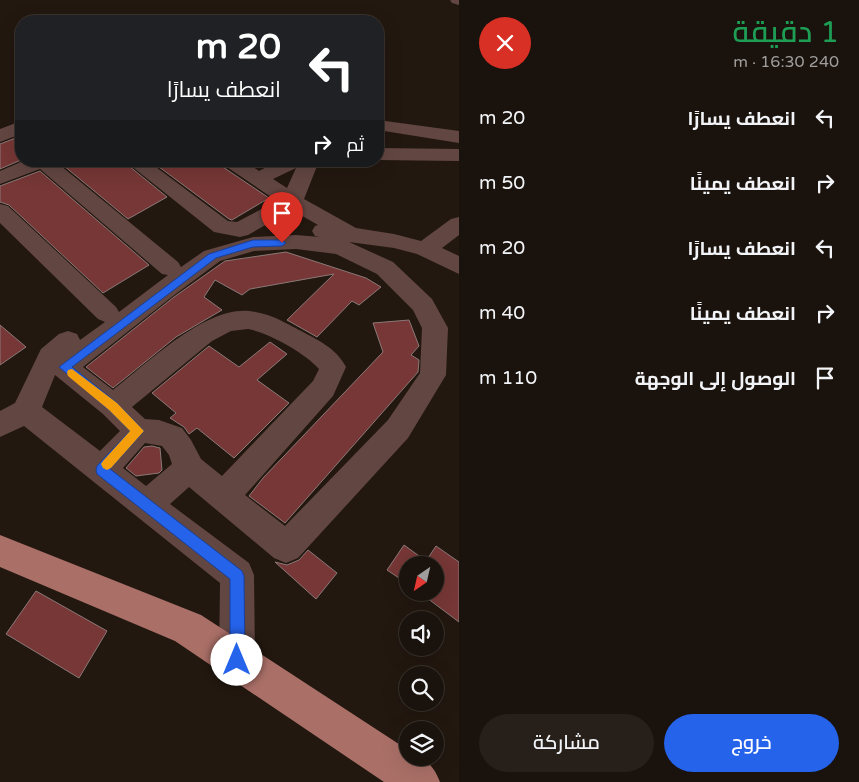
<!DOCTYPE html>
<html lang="ar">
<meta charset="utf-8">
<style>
:root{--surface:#1a120c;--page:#27201a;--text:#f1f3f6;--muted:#9f9e9d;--line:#38322d;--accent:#2563eb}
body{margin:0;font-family:"Varela Round",Cairo,sans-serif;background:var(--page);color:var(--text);direction:rtl;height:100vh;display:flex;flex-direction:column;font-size:19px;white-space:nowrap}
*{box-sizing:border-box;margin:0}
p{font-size:16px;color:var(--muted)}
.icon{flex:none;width:28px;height:28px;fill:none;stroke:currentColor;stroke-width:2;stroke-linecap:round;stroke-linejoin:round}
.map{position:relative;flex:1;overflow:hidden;direction:ltr}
.side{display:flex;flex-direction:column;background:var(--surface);width:400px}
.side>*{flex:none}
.guide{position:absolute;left:15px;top:15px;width:369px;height:152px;border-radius:20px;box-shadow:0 5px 20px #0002,0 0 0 1px var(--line);direction:rtl;background:#202124;color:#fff;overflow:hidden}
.needle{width:32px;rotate:214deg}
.fabs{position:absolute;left:399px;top:556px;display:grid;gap:10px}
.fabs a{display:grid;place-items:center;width:45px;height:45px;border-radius:50%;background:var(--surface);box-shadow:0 5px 20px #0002,0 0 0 1px var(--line);font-size:25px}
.pin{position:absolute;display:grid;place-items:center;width:42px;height:42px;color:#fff;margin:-51px -21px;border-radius:50% 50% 50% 0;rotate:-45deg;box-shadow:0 0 5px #0007}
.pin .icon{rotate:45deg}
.me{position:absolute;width:55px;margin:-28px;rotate:0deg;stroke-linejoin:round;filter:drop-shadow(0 0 4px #0008)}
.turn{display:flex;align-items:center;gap:18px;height:105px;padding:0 20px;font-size:22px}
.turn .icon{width:65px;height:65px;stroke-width:2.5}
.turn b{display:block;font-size:35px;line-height:42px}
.then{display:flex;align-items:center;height:48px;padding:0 20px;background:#0003;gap:10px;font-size:19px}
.round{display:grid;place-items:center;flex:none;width:52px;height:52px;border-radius:26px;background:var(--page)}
.headline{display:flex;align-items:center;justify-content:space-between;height:85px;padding:0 20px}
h1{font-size:30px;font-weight:600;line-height:38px;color:#1e9e55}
.button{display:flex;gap:10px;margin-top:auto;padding:10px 20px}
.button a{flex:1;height:58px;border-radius:30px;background:var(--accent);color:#fff;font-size:20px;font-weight:600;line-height:58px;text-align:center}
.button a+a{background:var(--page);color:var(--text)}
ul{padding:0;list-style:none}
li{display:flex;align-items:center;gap:15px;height:65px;padding:0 20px}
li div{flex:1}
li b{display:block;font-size:19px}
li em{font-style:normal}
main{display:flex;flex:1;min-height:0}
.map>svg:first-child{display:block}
.building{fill:#763736;stroke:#8b7978}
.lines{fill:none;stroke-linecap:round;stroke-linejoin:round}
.minor{fill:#624642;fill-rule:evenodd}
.major{fill:#aa7068;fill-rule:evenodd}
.route{fill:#2563eb;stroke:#184099}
.slow{fill:#f59e0b}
</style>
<main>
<section class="side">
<div class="headline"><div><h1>1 دقيقة</h1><p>240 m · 16:30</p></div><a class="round" style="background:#d93025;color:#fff"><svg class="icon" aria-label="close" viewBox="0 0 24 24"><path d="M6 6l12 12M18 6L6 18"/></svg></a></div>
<ul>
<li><svg class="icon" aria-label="left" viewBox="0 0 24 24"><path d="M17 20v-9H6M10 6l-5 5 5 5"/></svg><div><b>انعطف يسارًا</b></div><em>20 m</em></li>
<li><svg class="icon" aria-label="right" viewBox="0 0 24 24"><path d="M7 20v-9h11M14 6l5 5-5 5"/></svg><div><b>انعطف يمينًا</b></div><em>50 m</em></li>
<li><svg class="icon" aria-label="left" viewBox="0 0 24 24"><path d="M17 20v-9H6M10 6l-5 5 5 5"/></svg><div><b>انعطف يسارًا</b></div><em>20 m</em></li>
<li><svg class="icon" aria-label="right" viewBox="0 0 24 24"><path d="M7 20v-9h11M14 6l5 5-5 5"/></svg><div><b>انعطف يمينًا</b></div><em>40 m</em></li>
<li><svg class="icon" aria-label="arrive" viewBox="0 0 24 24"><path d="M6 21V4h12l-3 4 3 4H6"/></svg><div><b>الوصول إلى الوجهة</b></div><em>110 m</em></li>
</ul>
<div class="button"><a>خروج</a><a>مشاركة</a></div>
</section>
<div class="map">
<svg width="459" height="782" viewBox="0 0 459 782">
<rect width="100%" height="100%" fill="#221810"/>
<path class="building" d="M21 136V160L0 169V144Z
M58 161H123L167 197 128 219Z
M151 161H219L223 167 269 198 232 220 229 219Z
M40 171 149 265 103 293 9 205 0 202V186Z
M286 252 366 278 381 287 359 305 352 301 317 337 287 320 334 274 250 289 242 295 215 280 204 297 222 310 176 337 113 388 86 367 174 297 225 261Z
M409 320 419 346 411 355 419 360 418 372 285 523 249 496 263 478 383 352 373 323Z
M0 325 26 347 0 365Z
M270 342 287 354 257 380 289 403 234 458 197 428 189 434 184 427 170 418 176 413 152 393 209 346 239 367Z
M152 446 160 448 162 470 159 473 136 476 126 468 144 447Z
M404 545 426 561 436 546 459 562V622L419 592H435V565H408V584L387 570Z
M308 550 337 573 316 599 275 562 287 565 299 560Z
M36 591 107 631 79 678 6 634Z"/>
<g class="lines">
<path class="minor" d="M450 0H459V5L452 3Z
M378 120 459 131V143L378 130Z
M21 121V134L0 142V129Z
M378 148 459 149V161L378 160Z
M23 161H55L178 262 181 267 204 251 253 237 296 235 320 237 315 236 312 231 315 226 318 225 292 210 248 235 240 237 214 232 125 161H148L228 221 237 222 277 201 224 165 221 161H245L259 171 278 161H319L304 199 356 228 394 234 421 241 451 219 459 217V235L442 248 459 256V274L417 254 394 248 349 242 393 262 432 299 448 328 446 375 408 438 298 558 286 563 274 558 189 487 170 504 249 563 254 575 255 660 250 673 237 678 224 673 219 660 220 583 24 426 0 437V411L15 403 41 349 59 334 68 331 77 334 80 340 105 322 98 319 0 223V204L8 206 116 307 119 312 168 275 162 274 40 169 0 184V171ZM296 168 287 188 273 179ZM296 249 336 254 377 274 413 310 422 328 420 373 388 420 285 526 245 495 333 396 346 367C336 348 318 340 299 330 283 321 268 313 249 311 204 307 148 363 113 390L83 367 173 296 220 261 254 251ZM248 329C269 333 305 353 319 369L313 381 222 476 201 459 191 440 182 428 159 420 145 419 132 407 212 341 231 331ZM55 375 103 414 120 431 100 451 42 407ZM145 443 162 446 169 455 172 464 146 486 123 468Z"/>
<path class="major" d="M0 535 201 615 408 750V758C427 758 433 765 440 782H384L175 641 0 567Z"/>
</g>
<path class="route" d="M253 240H282L286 243 282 246 253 247 216 258 72 367 117 403 144 431 110 469 242 571 244 576 245 660 242 666 237 668 232 666 230 660V579L97 474 96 470 97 466 130 431 109 410 59 367 209 254Z"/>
<path class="slow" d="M72 369 117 403 144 431 111 468 107 470 103 468 101 464 103 461 130 431 109 410 68 376 67 373 68 370Z"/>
</svg>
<div class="fabs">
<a><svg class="needle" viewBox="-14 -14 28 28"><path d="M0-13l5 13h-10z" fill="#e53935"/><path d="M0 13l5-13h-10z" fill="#9f9e9d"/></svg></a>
<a><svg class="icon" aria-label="sound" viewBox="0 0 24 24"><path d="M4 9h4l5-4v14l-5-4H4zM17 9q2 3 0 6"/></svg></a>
<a><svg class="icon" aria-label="search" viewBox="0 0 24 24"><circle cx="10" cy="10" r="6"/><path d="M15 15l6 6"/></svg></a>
<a><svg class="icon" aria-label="layers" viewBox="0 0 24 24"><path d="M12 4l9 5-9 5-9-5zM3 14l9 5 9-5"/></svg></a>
</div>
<div class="pin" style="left:282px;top:243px;background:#d93025"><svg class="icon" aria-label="arrive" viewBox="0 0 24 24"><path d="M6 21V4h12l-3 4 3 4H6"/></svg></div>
<svg class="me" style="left:237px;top:660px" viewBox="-20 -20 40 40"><circle r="19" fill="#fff"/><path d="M0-13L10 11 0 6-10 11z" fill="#2563eb"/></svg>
<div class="guide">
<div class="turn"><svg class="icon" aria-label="left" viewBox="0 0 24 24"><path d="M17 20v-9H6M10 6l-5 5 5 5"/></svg><div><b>20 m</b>انعطف يسارًا</div></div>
<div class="then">ثم<svg class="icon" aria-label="right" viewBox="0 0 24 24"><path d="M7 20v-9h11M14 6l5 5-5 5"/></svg></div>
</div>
</div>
</main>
